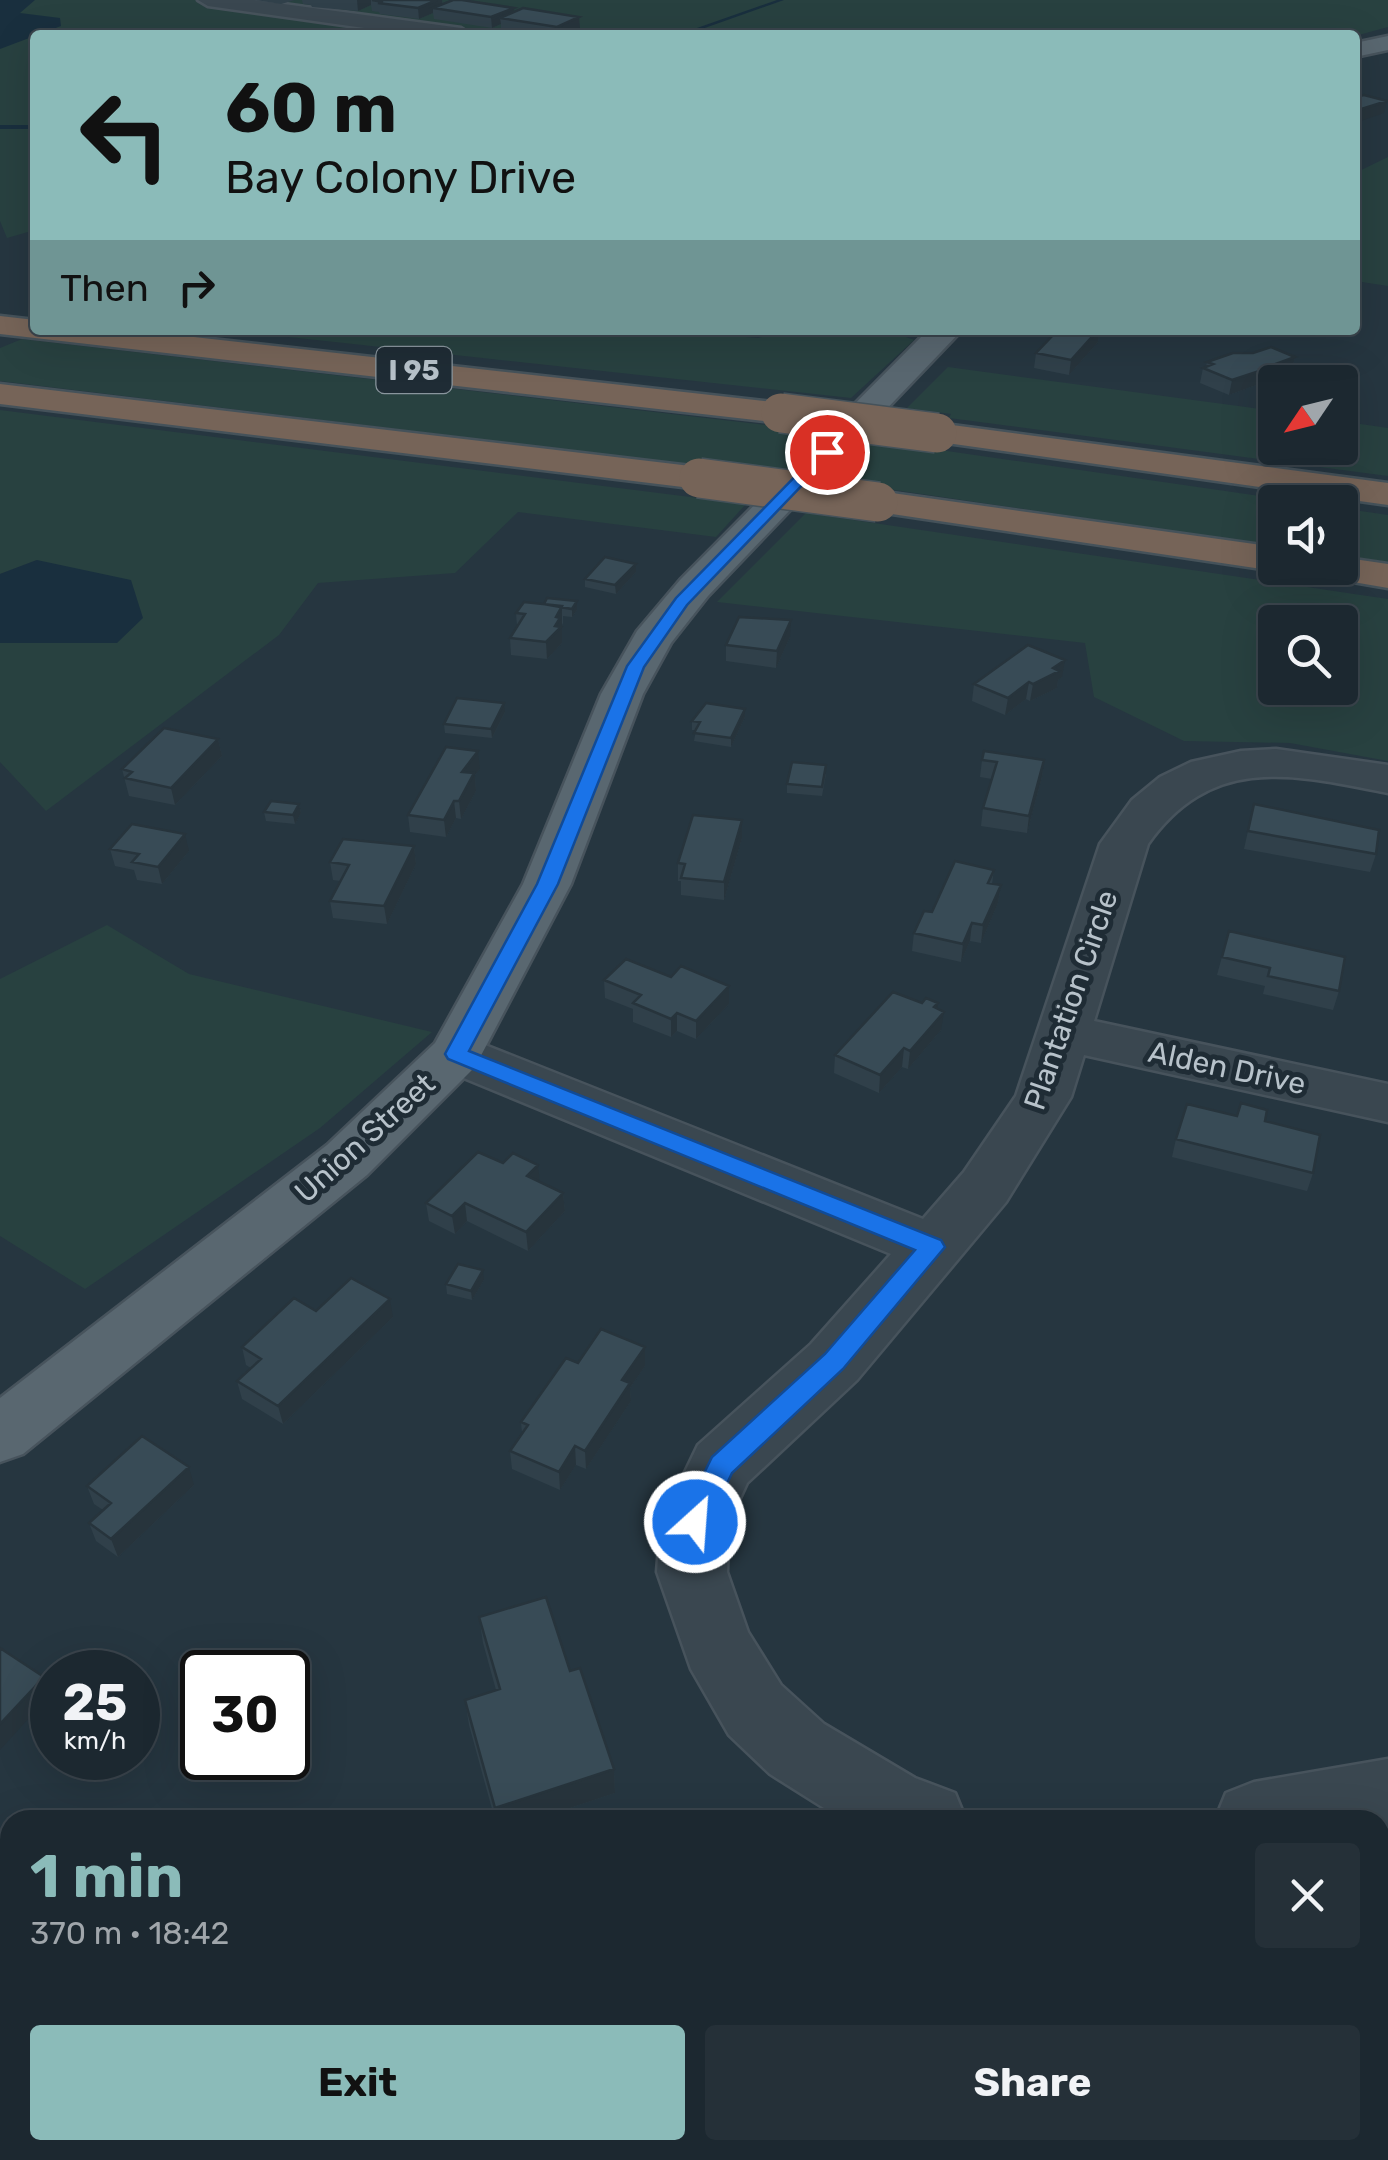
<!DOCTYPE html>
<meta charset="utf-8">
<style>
:root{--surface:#1c2830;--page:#253038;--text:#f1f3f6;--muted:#a0a6ab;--line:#3a444c;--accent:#8bbbb9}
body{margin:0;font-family:Rubik,sans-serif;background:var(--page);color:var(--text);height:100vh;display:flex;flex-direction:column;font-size:38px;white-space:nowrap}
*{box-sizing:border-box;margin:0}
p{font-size:32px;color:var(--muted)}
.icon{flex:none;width:55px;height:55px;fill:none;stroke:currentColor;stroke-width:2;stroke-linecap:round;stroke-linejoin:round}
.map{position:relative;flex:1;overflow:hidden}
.panel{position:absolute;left:0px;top:1810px;width:1390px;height:350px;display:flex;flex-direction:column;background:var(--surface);border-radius:30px 30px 0 0;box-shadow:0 10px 40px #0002,0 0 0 2px var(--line)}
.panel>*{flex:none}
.top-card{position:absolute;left:30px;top:30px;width:1330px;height:305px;border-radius:10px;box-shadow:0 10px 40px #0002,0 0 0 2px var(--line);background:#8bbbb9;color:#111;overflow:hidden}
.needle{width:65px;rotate:235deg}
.controls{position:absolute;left:1258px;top:365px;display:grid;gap:20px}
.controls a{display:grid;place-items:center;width:100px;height:100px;border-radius:10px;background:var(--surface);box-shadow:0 10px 40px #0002,0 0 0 2px var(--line);font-size:50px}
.speed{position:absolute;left:30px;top:1650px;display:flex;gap:20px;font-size:50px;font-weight:700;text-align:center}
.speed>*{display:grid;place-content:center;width:130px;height:130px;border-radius:50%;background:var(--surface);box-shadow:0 10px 40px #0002,0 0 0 2px var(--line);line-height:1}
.speed small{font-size:25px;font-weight:400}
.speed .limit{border:5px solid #111;border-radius:15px;background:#fff;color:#111}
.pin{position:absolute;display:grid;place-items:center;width:85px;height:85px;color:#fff;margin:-42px;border:5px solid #fff;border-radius:50%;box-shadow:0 2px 10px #0007}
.me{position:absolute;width:110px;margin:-55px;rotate:26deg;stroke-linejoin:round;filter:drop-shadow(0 0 8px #0008)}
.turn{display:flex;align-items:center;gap:35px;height:210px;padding:0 30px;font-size:45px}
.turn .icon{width:130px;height:130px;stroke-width:2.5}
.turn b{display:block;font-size:70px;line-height:85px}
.then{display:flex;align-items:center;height:95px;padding:0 30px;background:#0003;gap:20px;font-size:38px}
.round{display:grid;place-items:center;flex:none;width:105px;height:105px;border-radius:10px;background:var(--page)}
.headline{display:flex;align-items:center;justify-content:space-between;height:170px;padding:0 30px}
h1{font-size:60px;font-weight:700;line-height:75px;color:var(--accent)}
.cta{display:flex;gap:20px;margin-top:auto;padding:20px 30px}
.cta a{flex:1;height:115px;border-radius:10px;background:var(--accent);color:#111;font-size:40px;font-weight:700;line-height:115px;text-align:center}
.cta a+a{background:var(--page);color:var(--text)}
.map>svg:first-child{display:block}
.green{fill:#284140;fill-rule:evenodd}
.water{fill:#192f3e}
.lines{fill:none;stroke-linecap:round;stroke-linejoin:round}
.stream{fill:#192f3e;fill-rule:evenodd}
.minor-casing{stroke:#47535c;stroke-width:5}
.major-casing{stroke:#47535c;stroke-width:5}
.highway-casing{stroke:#45525a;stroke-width:5}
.minor{fill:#3a4750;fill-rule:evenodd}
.major{fill:#596770;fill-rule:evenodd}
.highway{fill:#766458;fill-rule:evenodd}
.highway-bridge-casing{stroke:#45525a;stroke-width:42;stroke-linecap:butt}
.highway-bridge{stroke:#766458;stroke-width:39}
.wall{fill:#30404a}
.shaded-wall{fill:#27343c}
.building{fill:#384b56;stroke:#27343c;stroke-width:2.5}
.route{fill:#1a73e8;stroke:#114b97;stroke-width:2.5}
.labels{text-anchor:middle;stroke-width:10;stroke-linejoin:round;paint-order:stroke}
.shield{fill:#1f2c35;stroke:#89959d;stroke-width:2.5}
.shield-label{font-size:28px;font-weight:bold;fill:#b7c2ca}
.street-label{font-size:30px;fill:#b7c2ca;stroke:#1f2c35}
</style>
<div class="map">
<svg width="1388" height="2160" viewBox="0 0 1388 2160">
<rect width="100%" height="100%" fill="#263640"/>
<path class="green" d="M0 0H1388V27L1355 36 35 35V230L7 238 0 221Z
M1388 157V286L1355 281V173Z
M224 330H662L758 338 790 330H887L914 340 851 398Z
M22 339 767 425 825 433 784 476 0 381V348Z
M948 367 1275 411V448H1340V421L1388 428V476L949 418 951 414 907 408Z
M0 410 746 504 716 537 518 512 455 573 318 583 279 635 46 811 0 762V643H117L37 560 0 574Z
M871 440 1302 502H1275V546L827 480Z
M1340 508 1388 515V562L1340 555Z
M806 513 1388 599V761L1290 743 1184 741 1094 697 1085 643 717 602ZM1275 622H1340V688H1275Z
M107 925 189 974 432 1032 320 1128 85 1289 0 1236V979Z"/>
<path class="water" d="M0 0H35L20 13 60 18 61 26 0 49Z
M37 560 131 580 143 618 117 643H0V574Z"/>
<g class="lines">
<path class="stream" d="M777 0H784L685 35H677Z
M0 125H35V129H0Z"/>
<defs>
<path id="minor" d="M198 0H254L461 28 472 35H414L208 6Z
M1276 749 1388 765V793C1292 774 1212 754 1148 844L1094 1021 1388 1084V1122L1084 1055 1071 1097 1006 1202 857 1380 747 1483 729 1522 727 1572 748 1632 781 1685 824 1724 915 1778 955 1793 966 1820H843L770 1774 729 1735 691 1669 657 1572 661 1522 698 1445 811 1344 891 1254 437 1067 429 1054 437 1041 456 1036 475 1041 923 1219 964 1172 1016 1096 1100 844 1132 800 1160 777 1191 762 1241 751Z
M1388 1759V1833L1380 1835V1820H1215L1226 1793 1254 1782Z"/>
<path id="major" d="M1388 36V50L1355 57V43Z
M928 330H962L708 596 671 643 643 694 571 884 475 1067 367 1175 23 1454 0 1462V1398L327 1145 435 1043 523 884 601 694 637 631 680 580Z"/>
<path id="highway" d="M0 316 35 320V330H132L781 403 793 406 798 413 793 420 781 423 0 334Z
M0 384 699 467 712 470 717 478 712 486 699 489 0 404Z
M937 423 1388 483V505L925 440 920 433 925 426Z
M878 491 1275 547V568H1287L1275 571 865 510 860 502 865 494Z
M1340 557 1388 564V588L1318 576 1313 568H1340Z"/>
</defs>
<use href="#minor" class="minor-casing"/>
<use href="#major" class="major-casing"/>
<use href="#highway" class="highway-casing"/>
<use href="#minor" class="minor"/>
<use href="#major" class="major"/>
<use href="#highway" class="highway"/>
<defs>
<path id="highway-bridge" d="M781 413 937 433
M699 478 878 502"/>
</defs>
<use href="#highway-bridge" class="highway-bridge-casing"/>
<use href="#highway-bridge" class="highway-bridge"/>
</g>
<path class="wall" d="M256 0H295L281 4Z
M302 0H442L443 4 514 8V12L580 28 564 35H539L501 29V24L492 28 434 19 433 13 419 19 380 14 379 12 372 11 371 5 358 11 312 7 311 5 303 4Z
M1063 330H1100L1098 342 1069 375 1034 368 1036 353Z
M1295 357 1289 382H1275L1272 390 1259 384 1229 395 1200 383 1203 368 1206 367 1207 362Z
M636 564V572L616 594 585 587V579Z
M577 601V610L572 617 563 616V623L561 627 562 643 547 659 511 655 510 638 517 626 516 613 544 604Z
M790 637 776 668 726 661V645Z
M1062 677 1058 680 1057 688 1030 701 1026 699 1005 715 972 701 974 684Z
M505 712 492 738 445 733 444 724Z
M745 717 731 747 694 741 696 730H692V721Z
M218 739 222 756 175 805 129 796 122 769Z
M982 760H1044L1042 777 1027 833 981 826 983 808 992 779 980 777Z
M480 769 475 775 476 791 461 819 456 818 446 837 410 832 408 815Z
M826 774 822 796 787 793V784Z
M299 804 301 813 295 824 266 821 264 812Z
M1254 804 1376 854 1370 872 1244 849Z
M742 838 724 900 681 895V881H678V863Z
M414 846 416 864 387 924 333 918 330 901 341 881 333 880 330 862Z
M110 849 189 851 162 884 137 880 134 870 115 866Z
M994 870 992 884 1001 885 998 903 981 943 970 941 961 962 912 951 914 933Z
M1229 931 1339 991 1333 1010 1263 994 1265 986 1217 975Z
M671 977 729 986V1004L696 1039 677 1031 671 1037 633 1022V1009L605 998 604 980Z
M937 1009 941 1030 908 1069 902 1067 879 1093 834 1073 835 1055Z
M1237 1116 1265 1121 1313 1173 1307 1191 1172 1157 1176 1139Z
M540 1182 563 1193 565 1211 528 1251 467 1221 455 1234 429 1221 426 1203Z
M484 1280 472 1300 447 1294 446 1284Z
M316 1311 393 1317 283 1424 242 1399 237 1381 251 1368 246 1365 242 1347Z
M578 1363 645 1366 630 1388 631 1401 586 1469 576 1465 560 1490 512 1469 510 1451 522 1433 521 1422Z
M194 1485 118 1557 96 1541 89 1523 103 1510 94 1504 87 1486Z
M479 1617 570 1671 614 1769 615 1793 534 1820H495L469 1725 465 1700 496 1690 483 1643Z
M1380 1996 1388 2015V2038L1384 2044 1380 2045Z"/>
<path class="shaded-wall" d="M357 0H371V5L358 11Z
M437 0H442L443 9 433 8V13L419 19 418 8Z
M514 8 515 19 500 18 501 24 492 28 491 17Z
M579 17 580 28 564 35H557V27Z
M1387 101 1384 113 1355 123V111Z
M1098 330H1100L1098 342 1069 375 1071 360Z
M1295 357 1289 382H1275V389L1272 390 1278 363Z
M1262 370 1259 384 1229 395 1232 380Z
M636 564V572L616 594 615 585Z
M577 601V610L572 617V609Z
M562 606V643L547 659 546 642 556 617Z
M791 620 790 637 776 668 777 651Z
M1065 660 1062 677 1058 680 1057 688 1030 701 1033 684Z
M1029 682 1026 699 1005 715 1008 698Z
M504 703 505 712 492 738 491 729Z
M745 709V717L731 747V738Z
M218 739 222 756 175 805 171 788Z
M478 751 480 769 475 775 476 791 461 819 459 801 462 772Z
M1044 760 1042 777 1027 833 1029 816Z
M454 801 456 818 446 837 444 820Z
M299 804 301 813 295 824 293 815Z
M742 820V838L724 900V882Z
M185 834 189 851 162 884 158 867Z
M414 846 416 864 387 924 384 906Z
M1001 885 998 903 981 943 983 925Z
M972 923 970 941 961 962 963 944Z
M729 986V1004L696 1039V1021Z
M938 1003 936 1021 944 1012 941 1030 908 1069 910 1051Z
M677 1013V1031L671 1037V1019Z
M904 1048 902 1067 879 1093 880 1075Z
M538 1165 540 1183 527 1176Z
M563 1193 565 1211 528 1251 526 1232Z
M465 1203 467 1221 455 1234 452 1216Z
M483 1270 484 1280 472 1300 471 1291Z
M390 1299 393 1317 283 1424 278 1406Z
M645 1347V1366L630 1388 631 1401 586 1469 585 1451 622 1380Z
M575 1446 576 1465 560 1490 559 1472Z
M189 1467 194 1485 118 1557 111 1539Z
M44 1677 51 1694 0 1750V1724Z
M614 1769 615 1793 534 1820H497L495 1808Z"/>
<path class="building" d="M372 0H437L418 8 378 3 383 2Z
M453 0H462L514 8 491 17 433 8Z
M523 8 579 17 557 27 500 18Z
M1364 95 1387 101 1355 111V97Z
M1063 330H1098L1071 360 1036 353 1057 331 1062 332Z
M1271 347 1295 357 1278 363 1292 369 1275 375 1262 370 1232 380 1203 368 1213 364 1207 362 1233 353H1253Z
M605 557 636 564 615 585 585 579Z
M547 598 577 601 572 609 544 604Z
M524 602 562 606 556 617 560 618 555 626 561 627 546 642 510 638 525 614 516 613Z
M739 617 791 620 777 651 726 645Z
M1028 645 1065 660 1053 668 1059 671 1033 684 1029 682 1008 698 974 684Z
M457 698 504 703 491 729 444 724Z
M706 703 745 709 731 738 694 733 700 722 692 721Z
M164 728 218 739 171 788 125 778 132 772 122 769Z
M446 747 478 751 462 772 474 773 459 801H454L444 820 408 815Z
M984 751 1044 760 1029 816 983 808 997 762 982 760Z
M792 762 826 765 822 787 787 784Z
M271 801 299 804 293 815 264 812Z
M1254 804 1379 830 1376 854 1248 831Z
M693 815 742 820 724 882 681 878 685 864 678 863Z
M132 824 185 834 158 867 132 862 139 854 110 849Z
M343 839 414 846 384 906 330 901 349 865 330 862Z
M955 861 994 870 988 883 1001 885 983 925 972 923 963 944 914 933 924 911 932 912Z
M1229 931 1345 957 1339 991 1268 976 1270 968 1222 957Z
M626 959 671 977 681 966 729 986 696 1021 677 1013 671 1019 633 1003 641 995 604 980Z
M893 992 922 1003 926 998 938 1003 934 1007 944 1012 910 1051 904 1048 880 1075 835 1055Z
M1241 1103 1267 1110 1265 1121 1320 1135 1313 1173 1176 1139 1187 1104 1237 1116Z
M478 1152 503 1163 513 1153 538 1165 527 1176 563 1193 526 1232 465 1203 452 1216 426 1203Z
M458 1264 483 1270 471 1291 446 1284Z
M351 1278 390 1299 278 1406 237 1381 261 1359 242 1347 294 1298 316 1311Z
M601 1329 645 1347 622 1380 630 1383 585 1451 575 1446 559 1472 510 1451 528 1425 521 1422 566 1358 578 1363Z
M142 1436 189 1467 111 1539 89 1523 111 1503 87 1486Z
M546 1597 570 1671 580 1668 614 1769 495 1808 465 1700 500 1689 479 1617Z
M0 1648 44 1677 0 1724Z
M1380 1996 1388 2015V2030L1380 2032Z
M356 2150H404L411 2160H345Z"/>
<path class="route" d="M822 449 834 452 687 605 644 667 558 884 469 1051 941 1240 945 1247 843 1369 732 1473 705 1530 695 1534 685 1530 680 1522 712 1457 825 1354 915 1250 448 1059 445 1054 537 884 627 666 676 598Z"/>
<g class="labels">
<rect class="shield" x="376.5" y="347" width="75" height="46" rx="8"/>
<g class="shield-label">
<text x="414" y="380">I 95</text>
</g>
<g class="street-label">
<text transform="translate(1071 1000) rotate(-71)" y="10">Plantation Circle</text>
<text transform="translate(1227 1068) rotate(12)" y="10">Alden Drive</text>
<text transform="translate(365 1138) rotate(-42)" y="10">Union Street</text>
</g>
</g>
</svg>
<div class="controls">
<a><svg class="needle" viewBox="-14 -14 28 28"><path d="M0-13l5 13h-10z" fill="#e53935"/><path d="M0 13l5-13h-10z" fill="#a0a6ab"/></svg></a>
<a><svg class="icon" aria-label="sound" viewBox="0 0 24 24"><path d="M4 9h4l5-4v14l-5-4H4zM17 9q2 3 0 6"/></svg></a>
<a><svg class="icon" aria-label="search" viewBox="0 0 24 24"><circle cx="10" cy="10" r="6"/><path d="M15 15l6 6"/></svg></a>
</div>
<div class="speed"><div>25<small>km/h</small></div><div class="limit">30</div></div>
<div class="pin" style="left:827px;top:452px;background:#d93025"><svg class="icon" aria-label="arrive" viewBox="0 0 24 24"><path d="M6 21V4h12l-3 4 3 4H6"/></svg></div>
<svg class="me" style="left:695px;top:1522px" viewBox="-20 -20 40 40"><circle r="17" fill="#1a73e8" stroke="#fff" stroke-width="3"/><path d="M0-11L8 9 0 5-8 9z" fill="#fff"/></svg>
<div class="top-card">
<div class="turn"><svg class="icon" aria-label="left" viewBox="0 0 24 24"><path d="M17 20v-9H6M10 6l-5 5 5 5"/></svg><div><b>60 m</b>Bay Colony Drive</div></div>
<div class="then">Then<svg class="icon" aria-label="right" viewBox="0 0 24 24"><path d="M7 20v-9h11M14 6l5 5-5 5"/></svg></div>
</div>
<section class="panel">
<div class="headline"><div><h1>1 min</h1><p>370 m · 18:42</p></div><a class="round"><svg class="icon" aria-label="close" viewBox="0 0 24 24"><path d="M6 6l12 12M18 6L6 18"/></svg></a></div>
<div class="cta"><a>Exit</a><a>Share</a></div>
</section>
</div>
